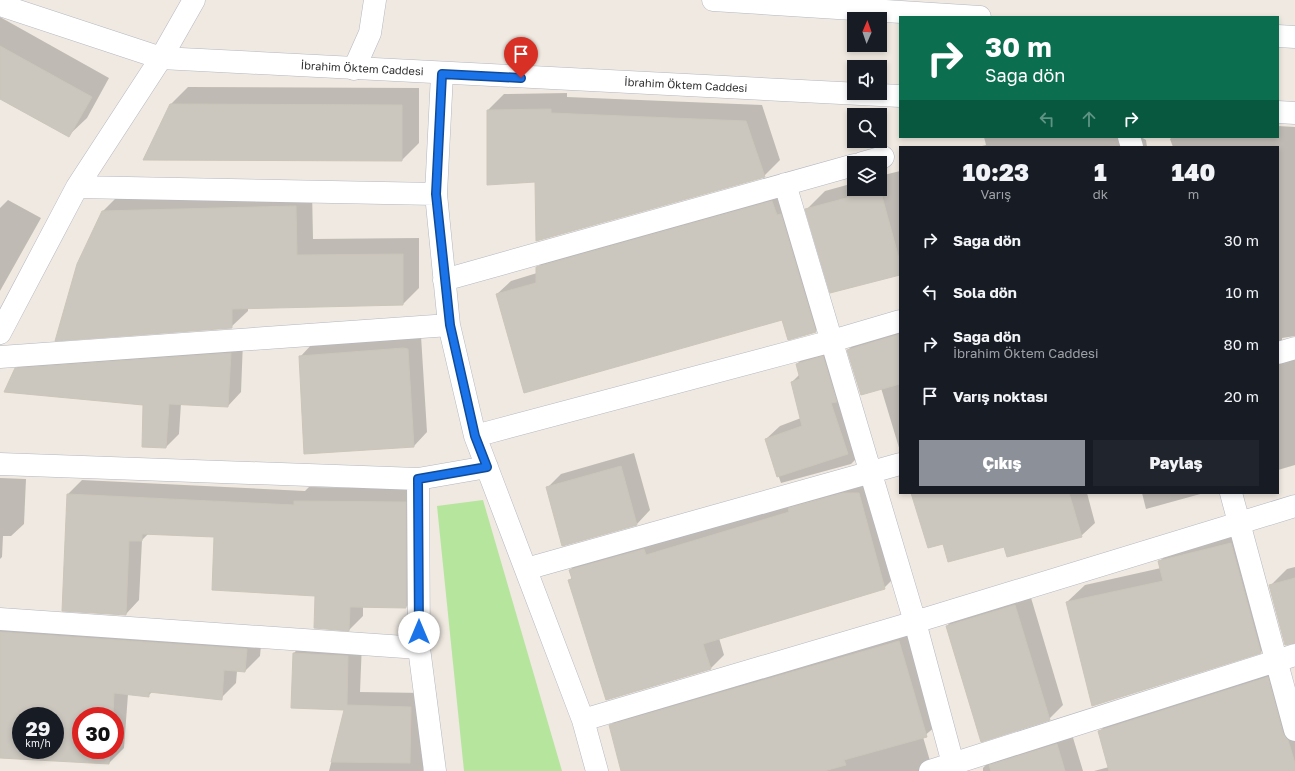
<!DOCTYPE html>
<html lang="tr">
<meta charset="utf-8">
<style>
:root{--surface:#171b24;--page:#20242c;--text:#f1f3f6;--muted:#9ea1a6;--accent:#8c9099}
body{margin:0;font-family:"Golos Text",sans-serif;background:var(--page);color:var(--text);height:100vh;display:flex;flex-direction:column;font-size:15px;white-space:nowrap}
*{box-sizing:border-box;margin:0}
p{font-size:13px;color:var(--muted)}
.icon{flex:none;width:22px;height:22px;fill:none;stroke:currentColor;stroke-width:2;stroke-linecap:round;stroke-linejoin:round}
.map{position:relative;flex:1;overflow:hidden}
.side{position:absolute;left:899px;top:146px;width:380px;height:348px;display:flex;flex-direction:column;background:var(--surface);border-radius:0px;box-shadow:0 2px 6px #0003}
.side>*{flex:none}
.top-card{position:absolute;left:899px;top:16px;width:380px;height:122px;border-radius:0px;box-shadow:0 2px 6px #0003;background:#0b6e4f;color:#fff;overflow:hidden}
.needle{width:26px;rotate:2deg}
.tools{position:absolute;left:847px;top:12px;display:grid;gap:8px}
.tools a{display:grid;place-items:center;width:40px;height:40px;border-radius:0px;background:var(--surface);box-shadow:0 2px 6px #0003;font-size:20px}
.speed{position:absolute;left:12px;top:707px;display:flex;gap:8px;font-size:20px;font-weight:700;text-align:center}
.speed>*{display:grid;place-content:center;width:52px;height:52px;border-radius:50%;background:var(--surface);box-shadow:0 2px 6px #0003;line-height:1}
.speed small{font-size:10px;font-weight:400}
.speed .limit{border:6px solid #d22;background:#fff;color:#111}
.pin{position:absolute;display:grid;place-items:center;width:34px;height:34px;color:#fff;margin:-41px -17px;border-radius:50% 50% 50% 0;rotate:-45deg;box-shadow:0 0 4px #0007}
.pin .icon{rotate:45deg}
.me{position:absolute;width:44px;margin:-22px;rotate:0deg;stroke-linejoin:round;filter:drop-shadow(0 0 3px #0008)}
.turn{display:flex;align-items:center;gap:14px;height:84px;padding:0 20px;font-size:18px}
.turn .icon{width:52px;height:52px;stroke-width:2.5}
.turn b{display:block;font-size:28px;line-height:34px}
.lanes{display:flex;align-items:center;height:38px;padding:0 20px;background:#0003;justify-content:center;gap:20px;direction:ltr}
.lanes .off{opacity:.35}
.eta{display:flex;justify-content:space-evenly;align-items:center;height:68px;text-align:center}
.eta b{font-size:24px;font-weight:800;line-height:28px}
.cta{display:flex;gap:8px;margin-top:auto;padding:8px 20px}
.cta a{flex:1;height:46px;border-radius:0px;background:var(--accent);color:#fff;font-size:16px;font-weight:800;line-height:46px;text-align:center}
.cta a+a{background:var(--page);color:var(--text)}
ul{padding:0;list-style:none}
li{display:flex;align-items:center;gap:12px;height:52px;padding:0 20px}
li div{flex:1}
li b{display:block;font-size:15px}
li em{font-style:normal}
.map>svg:first-child{display:block}
.green{fill:#b6e59e}
.shadow{fill:#0003;fill-rule:evenodd}
.building{fill:#cbc7bf;stroke:#cbc5ba;fill-rule:evenodd}
.lines{fill:none;stroke-linecap:round;stroke-linejoin:round}
.minor-casing{stroke:#b4b7c1;stroke-width:23}
.secondary-casing{stroke:#b4b7c1;stroke-width:23}
.minor{stroke:#fff;stroke-width:22}
.secondary{stroke:#fff;stroke-width:22}
.route-casing{stroke:#114b97;stroke-width:10}
.route{stroke:#1a73e8;stroke-width:7}
.labels{text-anchor:middle;stroke-width:3;stroke-linejoin:round;paint-order:stroke}
.street-label{font-size:11px;fill:#2e2e2e;stroke:#fff}
</style>
<div class="map">
<svg width="1295" height="771" viewBox="0 0 1295 771">
<rect width="100%" height="100%" fill="#efe9e1"/>
<path class="green" d="M483 500 562 771H464L437 506Z"/>
<path class="shadow" d="M0 17 109 78 87 118 68 136 0 98Z
M188 87 419 88V143L402 160 144 159 171 104Z
M567 93V97L762 105 780 160 764 176 536 181 488 110 504 94Z
M1278 126 1295 127V336L1282 338V341L1295 349V465L1278 470V147H1173L1170 139 1172 137H1278Z
M984 137H1141L1146 140 1147 147H978L986 145Z
M900 171V274L807 209 825 191 854 183V189H880V176Z
M786 188 829 318 815 331 783 319 497 294 511 281 537 273V268L551 254Z
M312 190 313 239 419 238V288L403 304 248 307V311L231 327 103 211 119 195Z
M8 200 41 218 0 291V208Z
M900 325V451L881 388 848 350 862 336Z
M421 336 427 432 414 446 300 357 313 343Z
M243 341 241 392 228 406 181 403 179 434 166 447 144 404 16 369 29 356Z
M837 343 865 450 851 464 781 483 766 439 780 426 801 418 792 382 800 374 797 364 811 350Z
M634 453 650 510 637 524 547 488 561 474Z
M872 476 898 574 884 588 719 638 724 655 711 668 570 580 572 577 570 570 584 556Z
M0 478 26 479 24 524 11 536H3L2 557 0 559Z
M82 480 305 491 309 487 419 489 420 594 406 607 363 606V616L349 630 316 595 215 536 149 533 142 540 139 600 126 614 68 494Z
M912 493H1087L1095 523 1081 536 1005 546Z
M1142 493H1204L1146 509Z
M1249 526 1278 634 1261 652 1067 602 1085 585 1161 568 1159 562 1177 544Z
M1295 567V622L1270 586 1287 569Z
M1029 591 1063 705 1049 719 947 626 960 612Z
M0 611 262 634 260 656 245 671H237L236 683 221 698 153 691 148 696 128 694 124 748 109 763 0 757ZM21 716H55V750H21ZM81 716H115V750H81Z
M914 626 942 721 923 737 933 771H623L610 726 626 710Z
M307 639 362 642 360 692 424 693 423 771H329L345 709 292 707 294 653Z
M1281 664 1295 714V771H1094L1109 767 1100 731 1113 717Z
M1071 731 1083 771H983V768L996 754Z"/>
<path class="building" d="M0 46 92 97 69 137 0 99Z
M170 104 402 105V161L143 160Z
M551 109V113L746 121 765 177 536 241 535 182 487 185V110Z
M880 189 900 262V275L830 293 805 209Z
M772 201 777 215 781 214 816 332 788 340 782 320 524 393 496 294 536 283V267Z
M296 206 297 255 403 254V305L232 309V328L55 341 77 264 102 211Z
M900 334V384L861 395 847 350Z
M403 348 408 349 414 447 304 454 299 356Z
M231 353 228 407 169 404 166 448 142 447 143 405 4 392 15 368Z
M823 356 837 402 831 403 848 454 777 477 765 439 802 426 791 382 800 379 796 364Z
M621 466 637 525 562 546 546 487Z
M843 493H859L885 589 703 644 711 669 606 700 568 580 572 579 569 570 644 549 646 555 789 512 788 508Z
M911 493H1069L1082 537 1007 557 1004 547 948 562 943 544 928 548Z
M67 494 294 505V501L406 502V608L350 607 349 631 314 628 315 596 212 590 214 537 142 534V541H129L126 615 62 611Z
M1231 543 1261 653 1092 706 1066 602 1163 581 1158 561Z
M1295 578V643L1285 645 1269 585Z
M1015 605 1050 720 981 742 946 626Z
M0 632 247 649 245 672 224 670 222 700 149 692V697L114 693 113 716H81V750H110L109 764 0 758ZM21 716H55V750H21Z
M899 641 927 737 844 760 846 765 824 771H621L609 725Z
M293 653 348 656 347 705 411 707 410 763 331 762 344 710 291 708Z
M1268 677 1283 733 1288 740 1295 763V771H1109L1098 731Z
M1057 744 1065 771H991L989 765Z"/>
<g class="lines">
<defs>
<path id="minor" d="M442 74 436 194 449 325 475 436 583 720 597 771
M1129 137 1132 147
M862 163 883 157
M785 184 915 622 955 771
M77 187 436 194
M444 280 854 165
M0 333 77 187 161 58
M1278 353 1295 348
M0 357 449 325
M475 436 832 341 900 321
M0 464 418 479 487 467
M418 479 419 648 435 771
M1231 493 1295 730
M526 569 900 464
M0 619 419 648
M583 720 915 622 1295 506
M930 771 1295 655"/>
<g id="secondary">
<path d="M713 0 980 17"/>
<path id="s1" d="M0 5 161 58 900 96"/>
<path d="M1278 36 1295 37"/>
<path d="M161 58 194 0"/>
<path d="M354 69 370 33 375 0"/>
<path d="M1278 112 1295 113"/>
</g>
</defs>
<use href="#minor" class="minor-casing"/>
<use href="#secondary" class="secondary-casing"/>
<use href="#minor" class="minor"/>
<use href="#secondary" class="secondary"/>
</g>
<g class="lines">
<defs>
<path id="route" d="M419 632 418 479 487 467 475 436 450 325 436 194 442 74 521 78"/>
</defs>
<use href="#route" class="route-casing"/>
<use href="#route" class="route"/>
</g>
<g class="labels">
<g class="street-label">
<text dy="4" stroke="none"><textPath href="#s1" startOffset="371">İbrahim Öktem Caddesi</textPath></text>
<text dy="4" stroke="none"><textPath href="#s1" startOffset="695">İbrahim Öktem Caddesi</textPath></text>
</g>
</g>
</svg>
<div class="tools">
<a><svg class="needle" viewBox="-14 -14 28 28"><path d="M0-13l5 13h-10z" fill="#e53935"/><path d="M0 13l5-13h-10z" fill="#9ea1a6"/></svg></a>
<a><svg class="icon" aria-label="sound" viewBox="0 0 24 24"><path d="M4 9h4l5-4v14l-5-4H4zM17 9q2 3 0 6"/></svg></a>
<a><svg class="icon" aria-label="search" viewBox="0 0 24 24"><circle cx="10" cy="10" r="6"/><path d="M15 15l6 6"/></svg></a>
<a><svg class="icon" aria-label="layers" viewBox="0 0 24 24"><path d="M12 4l9 5-9 5-9-5zM3 14l9 5 9-5"/></svg></a>
</div>
<div class="speed"><div>29<small>km/h</small></div><div class="limit">30</div></div>
<div class="pin" style="left:521px;top:78px;background:#d93025"><svg class="icon" aria-label="arrive" viewBox="0 0 24 24"><path d="M6 21V4h12l-3 4 3 4H6"/></svg></div>
<svg class="me" style="left:419px;top:632px" viewBox="-20 -20 40 40"><circle r="19" fill="#fff"/><path d="M0-13L10 11 0 6-10 11z" fill="#1a73e8"/></svg>
<div class="top-card">
<div class="turn"><svg class="icon" aria-label="right" viewBox="0 0 24 24"><path d="M7 20v-9h11M14 6l5 5-5 5"/></svg><div><b>30 m</b>Sağa dön</div></div>
<div class="lanes"><svg class="icon off" aria-label="left" viewBox="0 0 24 24"><path d="M17 20v-9H6M10 6l-5 5 5 5"/></svg><svg class="icon off" aria-label="ahead" viewBox="0 0 24 24"><path d="M12 20V5M6 11l6-6 6 6"/></svg><svg class="icon" aria-label="right" viewBox="0 0 24 24"><path d="M7 20v-9h11M14 6l5 5-5 5"/></svg></div>
</div>
<section class="side">
<div class="eta">
<div><b>10:23</b><p>Varış</p></div>
<div><b>1</b><p>dk</p></div>
<div><b>140</b><p>m</p></div>
</div>
<ul>
<li><svg class="icon" aria-label="right" viewBox="0 0 24 24"><path d="M7 20v-9h11M14 6l5 5-5 5"/></svg><div><b>Sağa dön</b></div><em>30 m</em></li>
<li><svg class="icon" aria-label="left" viewBox="0 0 24 24"><path d="M17 20v-9H6M10 6l-5 5 5 5"/></svg><div><b>Sola dön</b></div><em>10 m</em></li>
<li><svg class="icon" aria-label="right" viewBox="0 0 24 24"><path d="M7 20v-9h11M14 6l5 5-5 5"/></svg><div><b>Sağa dön</b><p>İbrahim Öktem Caddesi</p></div><em>80 m</em></li>
<li><svg class="icon" aria-label="arrive" viewBox="0 0 24 24"><path d="M6 21V4h12l-3 4 3 4H6"/></svg><div><b>Varış noktası</b></div><em>20 m</em></li>
</ul>
<div class="cta"><a>Çıkış</a><a>Paylaş</a></div>
</section>
</div>
